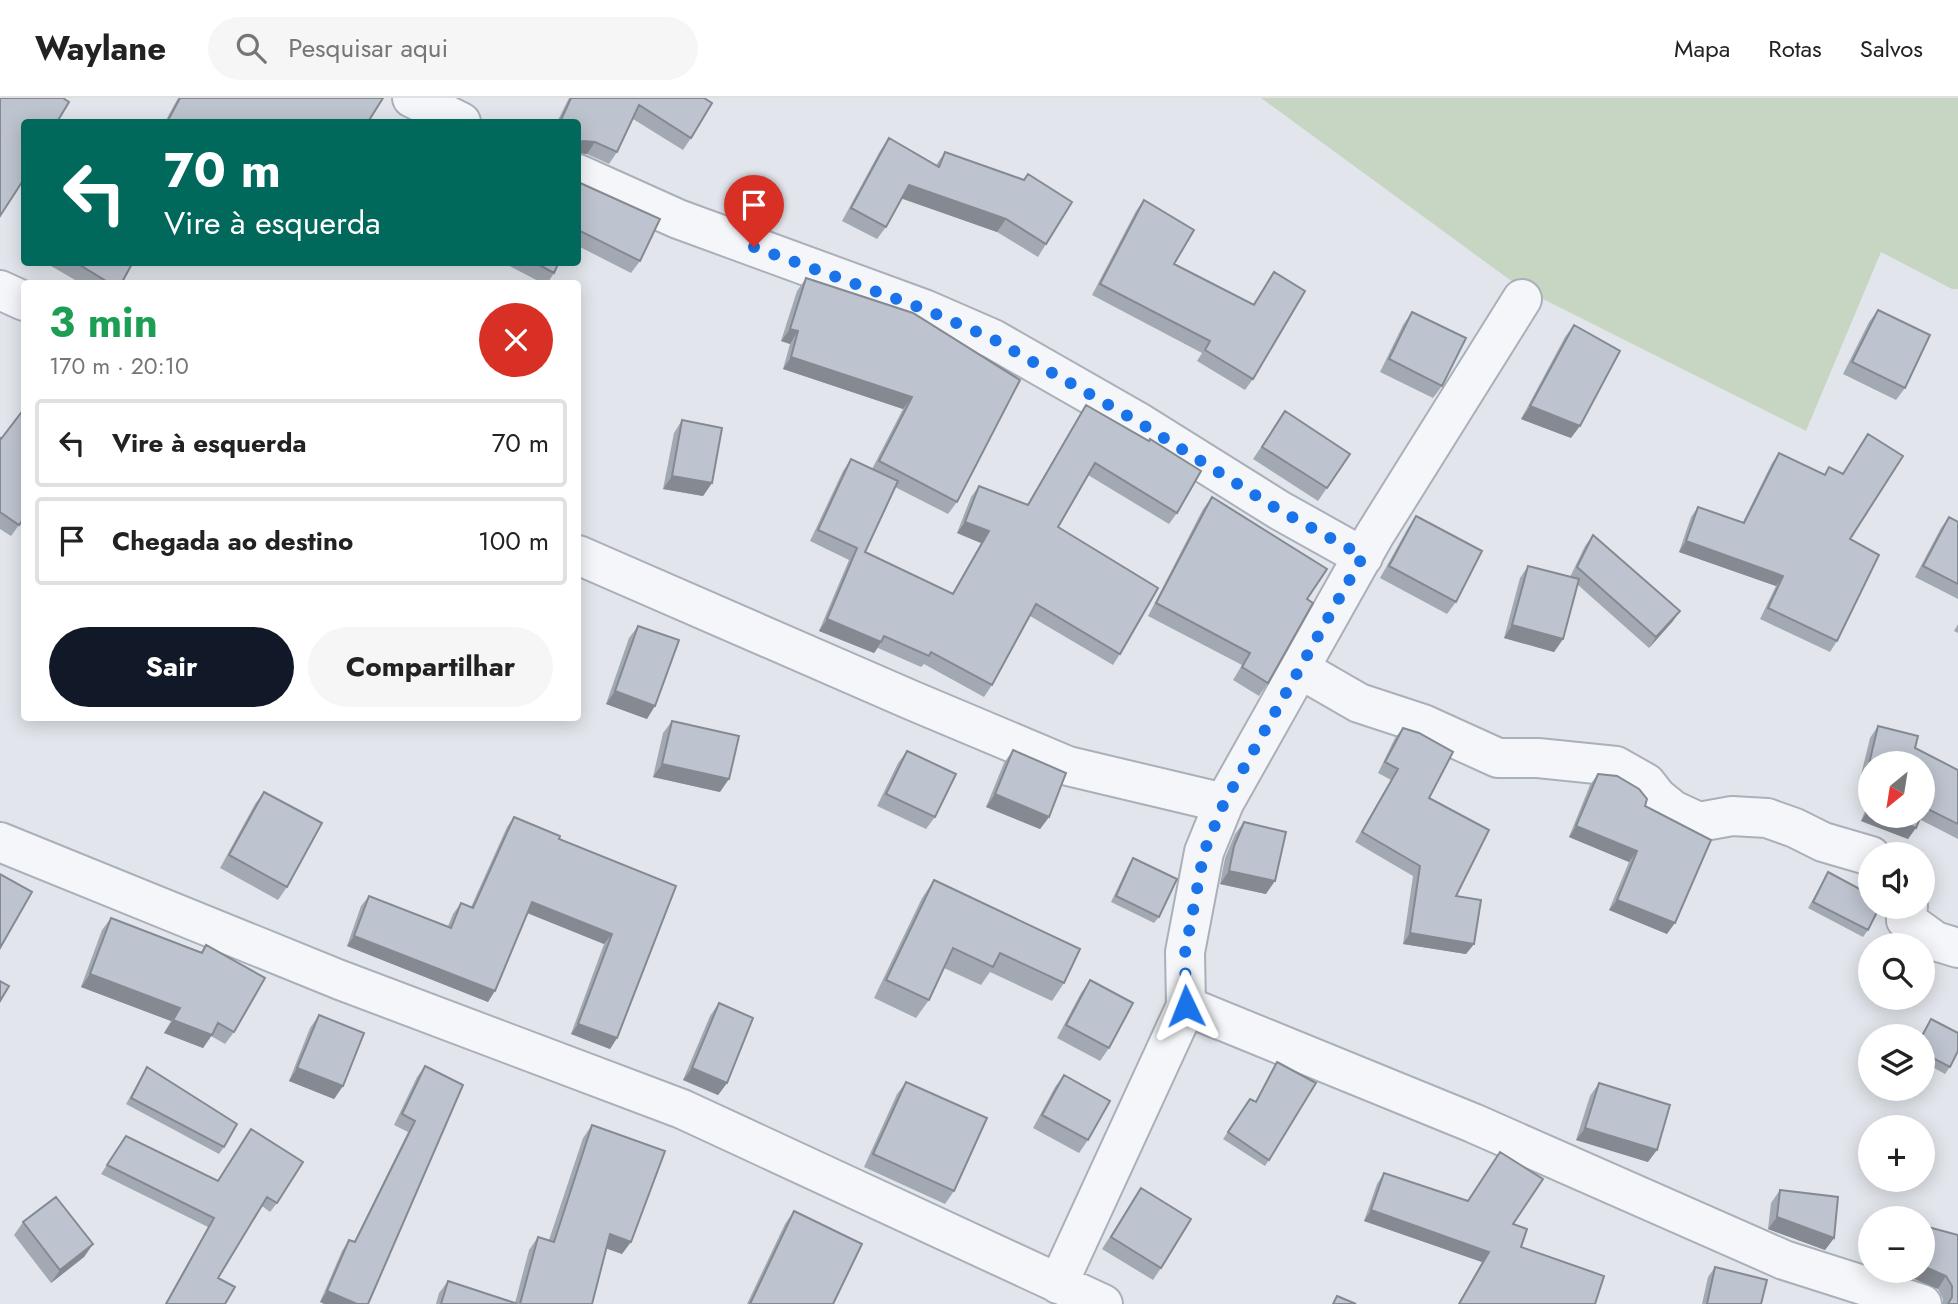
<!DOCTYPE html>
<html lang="pt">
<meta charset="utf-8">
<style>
:root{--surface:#fff;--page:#f6f6f6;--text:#222;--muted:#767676;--line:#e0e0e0;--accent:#111827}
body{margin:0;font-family:Jost,sans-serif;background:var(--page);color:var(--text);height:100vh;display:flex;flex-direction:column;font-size:26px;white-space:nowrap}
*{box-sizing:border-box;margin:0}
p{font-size:23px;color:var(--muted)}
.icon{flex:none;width:38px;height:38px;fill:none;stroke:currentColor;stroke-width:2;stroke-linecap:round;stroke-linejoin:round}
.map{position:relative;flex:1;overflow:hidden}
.details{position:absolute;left:21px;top:182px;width:560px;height:441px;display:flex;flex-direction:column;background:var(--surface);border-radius:7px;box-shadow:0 4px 18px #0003}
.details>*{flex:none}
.hud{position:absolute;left:21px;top:21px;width:560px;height:147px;border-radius:7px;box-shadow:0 4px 18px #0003;background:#00695c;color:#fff;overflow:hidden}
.needle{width:46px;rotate:210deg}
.fabs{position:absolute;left:1858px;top:653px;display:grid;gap:14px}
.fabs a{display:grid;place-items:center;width:77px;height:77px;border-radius:50%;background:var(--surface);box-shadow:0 4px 18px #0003;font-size:35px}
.pin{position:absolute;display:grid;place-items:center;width:60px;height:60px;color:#fff;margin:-72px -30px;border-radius:50% 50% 50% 0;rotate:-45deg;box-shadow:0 0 7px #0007}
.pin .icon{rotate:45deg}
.me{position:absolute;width:77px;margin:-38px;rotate:358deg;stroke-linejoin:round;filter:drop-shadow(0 0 5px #0008)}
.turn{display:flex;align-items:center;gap:24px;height:147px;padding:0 28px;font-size:32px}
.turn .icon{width:91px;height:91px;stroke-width:2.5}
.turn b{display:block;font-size:49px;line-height:60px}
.round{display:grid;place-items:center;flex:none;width:74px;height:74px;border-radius:37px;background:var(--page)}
.headline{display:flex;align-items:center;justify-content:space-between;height:119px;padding:0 28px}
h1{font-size:42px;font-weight:700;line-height:52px;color:#1e9e55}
.primary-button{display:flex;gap:14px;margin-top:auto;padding:14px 28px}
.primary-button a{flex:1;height:80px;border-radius:42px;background:var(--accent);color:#fff;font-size:28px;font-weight:700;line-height:80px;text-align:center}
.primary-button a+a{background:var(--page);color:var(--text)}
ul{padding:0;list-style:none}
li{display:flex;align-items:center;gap:21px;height:88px;margin:0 14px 10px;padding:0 14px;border:4px solid var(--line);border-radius:7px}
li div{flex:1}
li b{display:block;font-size:26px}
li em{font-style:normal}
header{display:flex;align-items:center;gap:42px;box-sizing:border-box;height:98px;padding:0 35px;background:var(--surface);border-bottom:2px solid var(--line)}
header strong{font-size:33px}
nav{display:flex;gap:38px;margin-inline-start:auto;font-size:24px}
.search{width:490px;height:63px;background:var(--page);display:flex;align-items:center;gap:18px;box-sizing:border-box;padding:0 24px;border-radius:38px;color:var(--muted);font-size:26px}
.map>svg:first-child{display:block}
.green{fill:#c7d6c2}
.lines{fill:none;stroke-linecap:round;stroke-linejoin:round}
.minor-casing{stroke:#aab0ba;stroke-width:42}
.minor{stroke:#f5f6f9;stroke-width:38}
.wall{fill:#a3a9b2}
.shaded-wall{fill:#858991}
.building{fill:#bec4cf;stroke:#858991;stroke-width:2}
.route{stroke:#1a73e8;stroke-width:12;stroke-dasharray:0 21.6}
</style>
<header>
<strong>Waylane</strong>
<div class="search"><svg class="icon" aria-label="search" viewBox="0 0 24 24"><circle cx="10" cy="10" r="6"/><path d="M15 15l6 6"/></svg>Pesquisar aqui</div>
<nav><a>Mapa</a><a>Rotas</a><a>Salvos</a></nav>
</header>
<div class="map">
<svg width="1958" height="1206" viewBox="0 0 1958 1206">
<rect width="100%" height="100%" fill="#e2e6ec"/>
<path class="green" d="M1261 0H1958V191H1952L1881 154 1806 333 1521 190Z"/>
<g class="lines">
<defs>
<path id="minor" d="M412 0 461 24
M578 76 678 121 924 211 993 241 1140 325 1279 412 1363 459
M0 192 24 203
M578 457 911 602 1068 668 1224 705
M1300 571 1359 605 1423 626 1498 660H1538L1616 668 1646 685 1657 699 1673 712 1699 724 1732 718 1767 720 1795 730 1823 744 1871 758
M0 744 340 882 682 1011 1103 1206
M1908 808 1906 822 1935 843 1958 850
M1186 908 1473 1025 1784 1162 1922 1206
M1058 1186 1186 908 1185 854 1204 754 1224 705 1374 438 1522 201"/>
</defs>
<use href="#minor" class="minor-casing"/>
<use href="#minor" class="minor"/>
</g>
<path class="wall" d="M178 0H383L368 24H165Z
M569 0H704L691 40 683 52 633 21 617 54 609 66 587 56 578 55V24H557Z
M889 40 936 67 945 54 1046 146 1038 159 997 134 902 100 886 129 877 141 842 123 880 53Z
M578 84 640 163 631 175 578 148Z
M1144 102 1174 166 1253 206 1274 174 1253 281 1245 292 1197 263 1202 255 1092 197 1136 113Z
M53 164H133L121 186H82L51 168Z
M502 164H559L554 175 547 186H544Z
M806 180 913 215 957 404 948 416 895 389 865 454 952 496 981 445 957 435 971 399 979 388 1027 407 1079 318 1086 307 1177 415 1169 426 1088 377 1058 429 1120 556 1113 567 1030 518 992 587 984 599 924 566 921 569 878 550 874 555 819 533 849 462 810 443 843 373 851 361 872 371 903 311 783 271 790 246 781 243 797 193Z
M1878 212 1905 290 1896 302 1843 276 1869 224Z
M1412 214 1442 288 1433 300 1380 274 1403 227Z
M1574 227 1571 340 1521 321 1565 239Z
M1285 313 1350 356 1318 403 1253 361Z
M682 322 712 385 703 398 663 391 674 335Z
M0 340 24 420 11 438 0 431Z
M1779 355 1824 377 1829 369 1850 441 1837 543 1830 554 1760 521 1776 488 1679 454 1691 419 1698 409 1743 424 1772 365Z
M1212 399 1307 501 1268 585 1259 598 1233 582 1242 567 1148 518 1203 411Z
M1416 418 1456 504 1447 516 1380 480 1408 430Z
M1949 419 1958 424V501L1915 479 1941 430Z
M1593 437 1673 523 1649 550 1578 487 1563 541 1554 554 1504 540 1520 480 1528 468 1570 479 1585 448Z
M1958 526V535L1954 533Z
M638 528 647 621 606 606 629 540Z
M672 623 720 694 653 679 663 635Z
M1878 628 1915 650 1958 672V741L1919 721 1908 741 1861 723 1871 698V718H1923V665H1871V679L1861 677 1870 640Z
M1403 630 1429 700 1456 798 1474 846 1466 856 1403 846 1413 778 1355 744 1391 682 1378 675 1395 640Z
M1013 652 1049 719 1040 731 986 709 1004 665Z
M907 653 935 719 926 731 877 708 898 665Z
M1598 676 1645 708 1667 836 1609 812 1629 764 1569 739 1590 687Z
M264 694 287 789 278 802 220 770 255 706Z
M514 719 559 741 676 788 617 940 610 951 571 936 604 846 527 815 488 904 347 848 361 808 369 798 448 828 453 816 461 805 471 809 507 729Z
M1244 724 1266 796 1220 786 1225 760 1235 736Z
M1133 760 1159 819 1154 825 1111 804 1129 766Z
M1828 774 1868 832 1863 839 1808 810Z
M934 782 1064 885 1052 903 990 874 981 887 944 870 929 902 916 920 874 900 922 800Z
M111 820 201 854 206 847 234 934 225 946 211 938 203 950 164 935 171 923 81 889 102 832Z
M1090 882 1109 950 1100 963 1057 940 1081 895Z
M719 905 727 985 718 997 683 982 710 918Z
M319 917 343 988 334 1001 289 983 310 930Z
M1931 921 1950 969 1945 976 1923 964V938H1921Z
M1277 964 1269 1062 1265 1068 1223 1041 1250 1001 1255 1004Z
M425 968 463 987 368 1206 320 1204 342 1153 349 1142 354 1144 408 1034 394 1027 417 979Z
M147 969 224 1049 219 1056 126 1006Z
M1064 977 1088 1042 1079 1055 1033 1030 1055 989Z
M906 984 954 1093 945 1106 864 1069 897 996Z
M1599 985 1648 1064 1576 1042 1590 998Z
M592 1027 622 1156 607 1150 592 1206H436L439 1195 448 1183 515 1205 529 1152 538 1139 549 1142 583 1040Z
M126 1038 218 1083 245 1041 277 1105 270 1114 262 1108 218 1180 225 1206H165L208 1129 101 1076Z
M1384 1075 1513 1126 1521 1149 1595 1206H1458L1482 1164 1364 1123 1377 1086Z
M1141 1090 1161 1170 1153 1182 1102 1151Z
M1780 1092 1834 1140 1825 1152 1768 1131 1771 1105Z
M794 1113 833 1206H747L785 1126Z
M23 1124 93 1146 84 1159 51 1185 14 1137Z
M1928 1129 1958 1137V1206H1943V1201L1938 1191 1910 1179 1912 1172H1923V1136Z
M1715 1169 1761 1206H1702L1708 1179Z"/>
<path class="shaded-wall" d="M583 43 595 44 587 56 578 55V45Z
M909 87 1006 121 997 134 900 100Z
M790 231 798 233 790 246 781 243Z
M791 259 912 299 903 311 783 271Z
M1530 308 1580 328 1571 340 1521 321Z
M672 378 712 385 703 398 663 391Z
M965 424 989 433 981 445 957 435Z
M1686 443 1783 478 1776 488 1679 454Z
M1680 513 1673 523 1649 550 1656 539Z
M827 521 881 544 874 555 819 533Z
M1512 527 1563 541 1554 554 1504 540Z
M615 593 655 608 647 621 606 606Z
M662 666 729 681 720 694 653 679Z
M1869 666H1871V679L1861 677Z
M995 696 1049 719 1040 731 986 709Z
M1869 711 1871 712V718H1885L1916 730 1908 741 1861 723Z
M1576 728 1637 753 1629 764 1569 739Z
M1229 773 1275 783 1266 796 1220 786Z
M1617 802 1675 825 1667 836 1609 812Z
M532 804 612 836 604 846 525 814Z
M1410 835 1474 846 1466 856 1403 846Z
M354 838 495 893 488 904 347 848Z
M90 876 180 910 171 923 81 889Z
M173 922 212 937 203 950 164 935Z
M578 926 617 940 610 951 571 936Z
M297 970 343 988 334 1001 289 983Z
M692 970 727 985 718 997 683 982Z
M1585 1030 1657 1052 1648 1064 1576 1042Z
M1371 1112 1489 1154 1482 1164 1364 1123Z
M1777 1119 1834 1140 1825 1152 1768 1131Z
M610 1136 631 1144 622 1156 602 1149Z
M93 1146 84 1159 51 1185 60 1172Z
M1923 1168 1946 1178 1938 1191 1910 1179 1915 1172H1923Z
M327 1193 357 1206H324L320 1204Z"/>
<path class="building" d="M0 0H63L69 4 57 24H24V81L0 118Z
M180 0H383L368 24H167Z
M571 0H704L712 5 691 40 639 7 617 54 595 44 583 43 578 45V24H560Z
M889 40 939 69 945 54 1024 82 1028 76 1072 104 1046 146 1006 121 909 87 886 129 851 110Z
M578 84 660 121 640 163 578 132Z
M1144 102 1194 132 1174 166 1254 207 1274 174 1305 193 1253 281 1205 252 1210 243 1100 186Z
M75 164H133L121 186H111Z
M534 164H559L554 175Z
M806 180 913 215 1020 282 957 404 879 363 912 299 791 259 798 233 790 231Z
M1878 212 1930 237 1905 290 1852 264Z
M1412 214 1466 240 1442 288 1389 261Z
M1574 227 1620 253 1580 328 1530 308Z
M1086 307 1149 343 1150 341 1201 373 1177 415 1095 365 1058 429 1158 490 1120 556 1036 506 992 587 931 554 929 558 884 538 881 544 827 521 857 450 818 432 851 361 898 383 865 454 953 496 989 433 965 424 979 388 1028 407Z
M24 311V420L19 427 0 414V340L1 341Z
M1285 313 1350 356 1327 390 1262 349Z
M682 322 722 330 712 385 672 378Z
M1868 336 1903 358 1850 441 1879 457 1837 543 1768 510 1783 478 1686 443 1698 409 1744 425 1779 355 1825 377 1829 369 1843 376Z
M1212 399 1327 471 1307 501 1313 505 1268 585 1242 569 1250 555 1156 505Z
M1416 418 1482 453 1456 504 1389 468Z
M1949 419 1958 424V486L1923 468Z
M1593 437 1680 513 1656 539 1577 469Z
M1528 468 1579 481 1563 541 1512 527Z
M638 528 679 542 655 608 615 593Z
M672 623 739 638 729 681 662 666Z
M1878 628 1918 638 1915 650 1958 672V726L1924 709 1923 711V665L1869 666Z
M1403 630 1419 635 1453 654 1429 700 1489 732 1456 798 1481 802 1474 846 1410 835 1420 768 1362 734 1398 671 1385 664Z
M1013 652 1066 675 1049 719 995 696Z
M907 653 956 676 935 719 886 696Z
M1598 676 1617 678 1639 691 1647 701 1645 708 1711 742 1675 825 1617 802 1637 753 1576 728Z
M264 694 322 725 287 789 229 757Z
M1885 718H1921L1916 730Z
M514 719 560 738 559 741 676 788 617 940 578 926 612 836 532 804 495 893 354 838 369 798 451 830 461 805 473 810Z
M1244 724 1286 734 1275 783 1229 773 1234 748Z
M1133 760 1177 781 1159 819 1116 798Z
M1828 774 1871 797V808H1880L1868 832 1813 804Z
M0 776 32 794 0 850Z
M934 782 1080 851 1064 885 1000 855 993 869 953 850 929 902 886 882Z
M111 820 202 855 206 847 265 880 234 934 218 925 212 937 173 922 180 910 90 876Z
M1090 882 1133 905 1109 950 1066 927Z
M0 883 9 888 0 903Z
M719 905 753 920 727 985 692 970Z
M319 917 364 935 343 988 297 970Z
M1931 921 1958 935V953L1950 969 1923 955V938H1922Z
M1277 964 1316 985 1269 1062 1228 1034 1250 1001 1256 1004Z
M425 968 463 987 368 1206H357L327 1193 349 1142 355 1144 415 1023 402 1016Z
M147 969 237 1026 224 1049 131 1000Z
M1064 977 1110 1003 1088 1042 1042 1017Z
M906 984 987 1020 954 1093 873 1056Z
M1599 985 1670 1007 1657 1052 1585 1030Z
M592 1027 665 1053 631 1144 610 1136 592 1206H520L538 1139 554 1144Z
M251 1031 303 1064 277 1105 267 1099 218 1180 235 1189 225 1206H166L214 1120 107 1067 126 1038 218 1083Z
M1500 1054 1543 1081 1513 1126 1527 1131 1521 1149 1604 1178 1595 1206H1459L1489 1154 1371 1112 1384 1075 1468 1103Z
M1141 1090 1191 1121 1161 1170 1111 1139Z
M1780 1092 1838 1099 1834 1140 1777 1119Z
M56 1099 93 1146 60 1172 23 1124Z
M794 1113 862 1146 833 1206H750Z
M1928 1129 1958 1137V1206H1948L1952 1199V1188L1946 1178 1923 1168V1149Z
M1715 1169 1767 1182 1761 1206H1707Z
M448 1183 518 1206H441Z
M1337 1198 1356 1206H1333Z"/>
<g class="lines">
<path class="route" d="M754 149 924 211 993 241 1140 325 1279 412 1363 458 1224 705 1204 754 1185 855 1186 908"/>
</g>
</svg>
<div class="fabs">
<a><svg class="needle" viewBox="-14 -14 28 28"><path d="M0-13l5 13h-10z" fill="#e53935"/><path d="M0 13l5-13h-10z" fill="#767676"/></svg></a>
<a><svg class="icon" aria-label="sound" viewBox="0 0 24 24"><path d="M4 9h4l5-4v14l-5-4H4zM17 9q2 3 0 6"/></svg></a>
<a><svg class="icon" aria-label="search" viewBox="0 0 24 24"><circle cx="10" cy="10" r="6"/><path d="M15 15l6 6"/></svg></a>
<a><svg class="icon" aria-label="layers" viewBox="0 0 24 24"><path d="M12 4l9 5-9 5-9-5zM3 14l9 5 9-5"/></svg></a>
<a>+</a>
<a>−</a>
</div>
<div class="pin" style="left:754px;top:149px;background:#d93025"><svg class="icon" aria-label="arrive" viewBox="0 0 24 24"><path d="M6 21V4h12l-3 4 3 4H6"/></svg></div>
<svg class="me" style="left:1186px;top:908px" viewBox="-20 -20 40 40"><path d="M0-17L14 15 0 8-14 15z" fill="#1a73e8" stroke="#fff" stroke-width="4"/></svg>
<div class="hud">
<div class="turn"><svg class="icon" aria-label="left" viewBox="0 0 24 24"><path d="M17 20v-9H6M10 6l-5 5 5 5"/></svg><div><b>70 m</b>Vire à esquerda</div></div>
</div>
<section class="details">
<div class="headline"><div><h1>3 min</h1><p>170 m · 20:10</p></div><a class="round" style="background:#d93025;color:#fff"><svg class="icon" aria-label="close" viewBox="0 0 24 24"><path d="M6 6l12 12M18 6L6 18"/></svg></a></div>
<ul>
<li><svg class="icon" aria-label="left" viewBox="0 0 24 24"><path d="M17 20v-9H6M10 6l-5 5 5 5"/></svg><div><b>Vire à esquerda</b></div><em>70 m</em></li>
<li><svg class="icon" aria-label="arrive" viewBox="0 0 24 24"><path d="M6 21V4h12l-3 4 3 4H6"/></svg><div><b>Chegada ao destino</b></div><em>100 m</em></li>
</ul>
<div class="primary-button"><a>Sair</a><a>Compartilhar</a></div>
</section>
</div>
